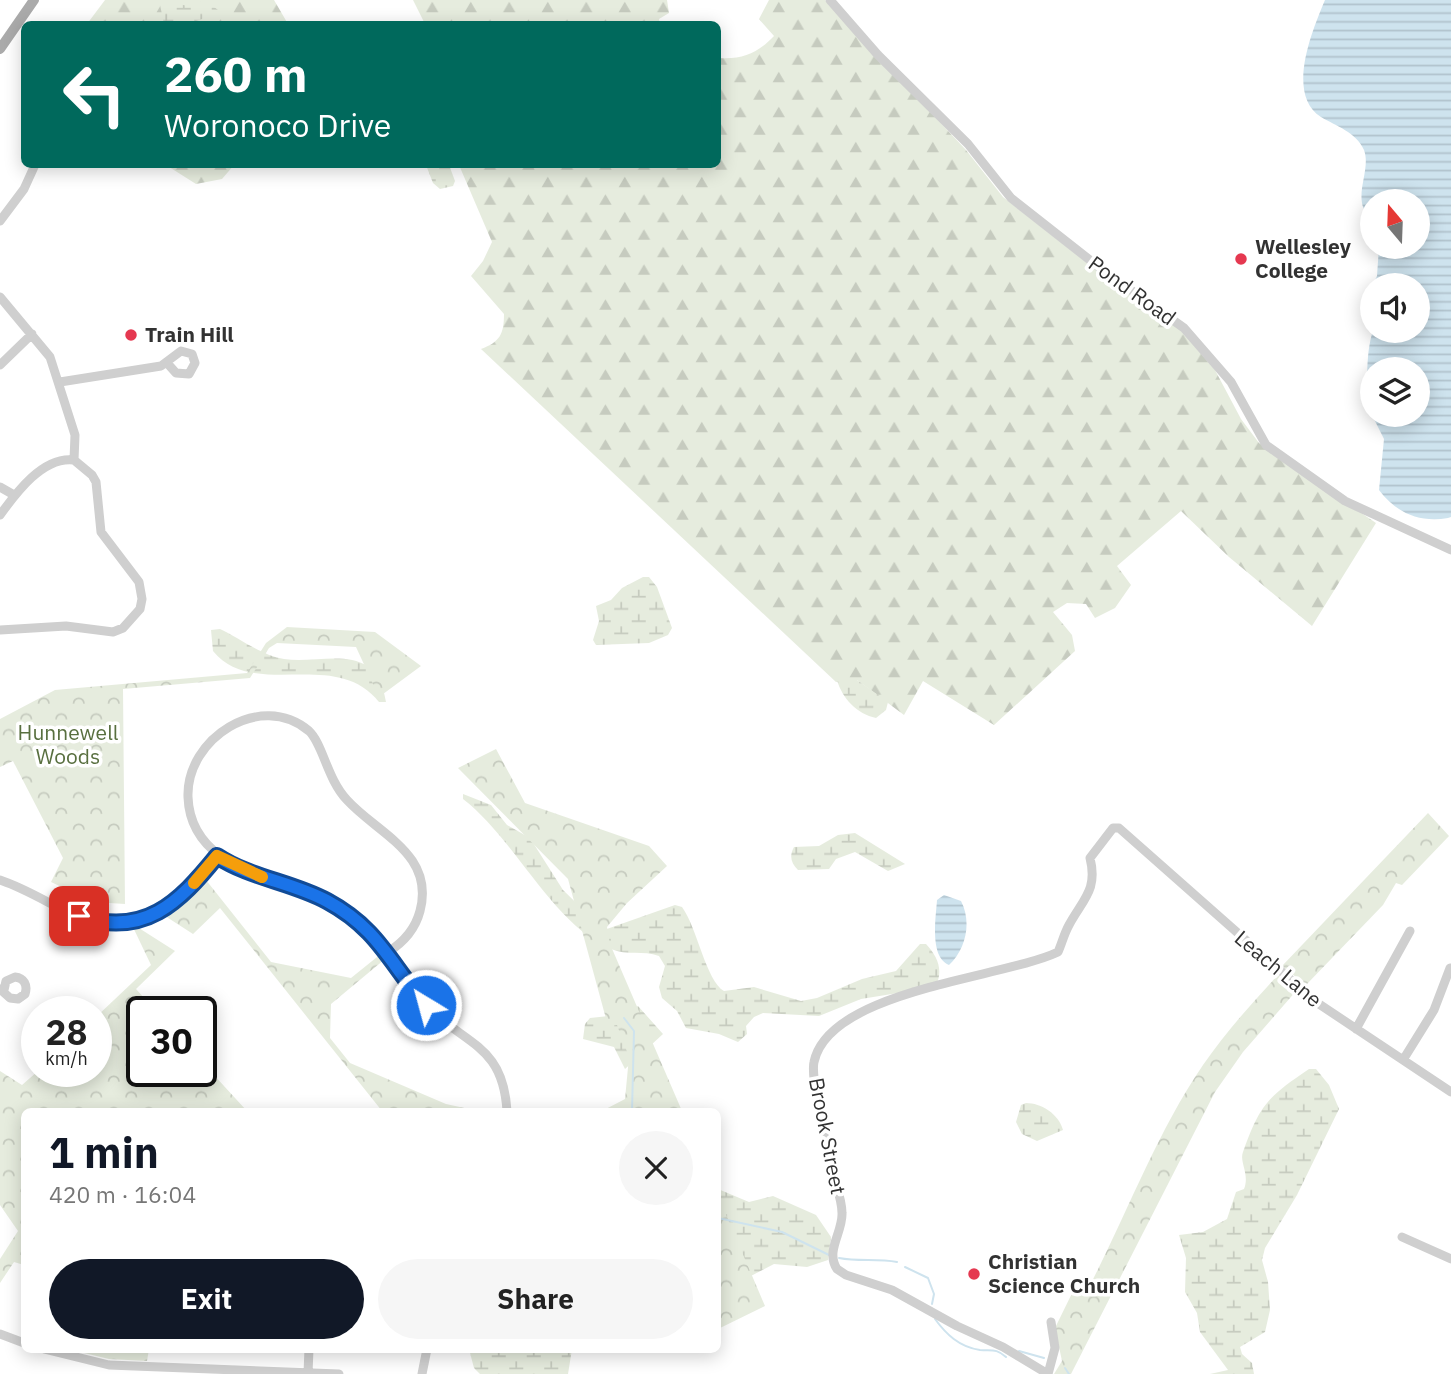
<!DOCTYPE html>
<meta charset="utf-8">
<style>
:root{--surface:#fff;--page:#f6f6f6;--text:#222;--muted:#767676;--accent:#111827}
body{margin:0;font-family:"IBM Plex Sans",sans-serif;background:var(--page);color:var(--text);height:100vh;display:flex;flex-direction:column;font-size:26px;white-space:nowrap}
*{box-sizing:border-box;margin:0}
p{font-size:23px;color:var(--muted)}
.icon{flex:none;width:38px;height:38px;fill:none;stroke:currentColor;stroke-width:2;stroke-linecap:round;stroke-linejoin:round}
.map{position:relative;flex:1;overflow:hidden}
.details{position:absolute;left:21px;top:1108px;width:700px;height:245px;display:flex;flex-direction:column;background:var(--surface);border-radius:10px;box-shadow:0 4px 18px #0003}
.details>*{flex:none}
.top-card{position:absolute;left:21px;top:21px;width:700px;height:147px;border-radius:10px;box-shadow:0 4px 18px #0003;background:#00695c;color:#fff;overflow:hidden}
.needle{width:46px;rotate:341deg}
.controls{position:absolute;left:1360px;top:189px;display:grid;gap:14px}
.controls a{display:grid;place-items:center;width:70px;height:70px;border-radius:50%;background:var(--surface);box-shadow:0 4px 18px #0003;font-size:35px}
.speed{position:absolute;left:21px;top:996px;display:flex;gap:14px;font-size:35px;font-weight:700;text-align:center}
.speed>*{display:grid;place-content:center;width:91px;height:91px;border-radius:50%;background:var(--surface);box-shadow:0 4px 18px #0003;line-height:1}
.speed small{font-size:18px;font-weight:400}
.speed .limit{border:4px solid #111;border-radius:10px;background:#fff;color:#111}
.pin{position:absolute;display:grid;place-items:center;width:60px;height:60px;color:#fff;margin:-30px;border-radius:14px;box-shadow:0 4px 10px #0006}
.me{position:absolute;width:77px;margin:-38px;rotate:323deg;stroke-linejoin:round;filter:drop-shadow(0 0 5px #0008)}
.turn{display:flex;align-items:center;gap:24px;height:147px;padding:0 28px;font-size:32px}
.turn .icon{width:91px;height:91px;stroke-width:2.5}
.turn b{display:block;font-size:49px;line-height:60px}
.round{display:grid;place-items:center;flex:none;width:74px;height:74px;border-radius:37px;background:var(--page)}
.head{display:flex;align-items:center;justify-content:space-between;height:119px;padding:0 28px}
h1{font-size:42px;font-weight:700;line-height:52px;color:var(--accent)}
.primary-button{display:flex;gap:14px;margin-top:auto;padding:14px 28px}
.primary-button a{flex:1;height:80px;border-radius:42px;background:var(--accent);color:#fff;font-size:28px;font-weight:700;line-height:80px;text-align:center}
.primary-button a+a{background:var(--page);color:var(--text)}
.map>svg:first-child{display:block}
.forest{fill:url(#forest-firs)}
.wetland{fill:url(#wetland-marsh)}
.park{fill:url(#park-crowns)}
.water{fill:url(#water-rules)}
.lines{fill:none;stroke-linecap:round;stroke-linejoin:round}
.stream{stroke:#cee3ee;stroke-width:2}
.minor{stroke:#cfcfcf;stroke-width:9}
.major{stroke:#aaa;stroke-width:10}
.route-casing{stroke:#114b97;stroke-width:18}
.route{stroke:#1a73e8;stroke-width:12}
.slow{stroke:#f59e0b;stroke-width:12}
.poi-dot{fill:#e53850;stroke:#fff;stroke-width:2.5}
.labels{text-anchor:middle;stroke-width:7;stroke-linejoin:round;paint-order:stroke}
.poi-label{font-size:21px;font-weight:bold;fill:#323232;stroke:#fff;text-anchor:start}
.street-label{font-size:21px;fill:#323232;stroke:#fff}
.park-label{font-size:21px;fill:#586f3f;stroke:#fff}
</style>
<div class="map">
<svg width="1451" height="1374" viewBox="0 0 1451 1374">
<defs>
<pattern id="forest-firs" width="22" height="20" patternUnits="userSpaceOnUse" patternTransform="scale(1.75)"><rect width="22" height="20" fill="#e6ecde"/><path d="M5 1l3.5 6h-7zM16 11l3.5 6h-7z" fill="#c6cbbf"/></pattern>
<pattern id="wetland-marsh" width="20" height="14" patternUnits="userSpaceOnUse" patternTransform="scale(1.75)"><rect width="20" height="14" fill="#e6ecde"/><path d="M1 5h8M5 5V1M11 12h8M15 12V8" fill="none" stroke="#c6cbbf"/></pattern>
<pattern id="park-crowns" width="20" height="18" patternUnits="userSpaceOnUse" patternTransform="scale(1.75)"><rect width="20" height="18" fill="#e6ecde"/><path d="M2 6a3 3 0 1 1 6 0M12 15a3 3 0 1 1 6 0" fill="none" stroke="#c6cbbf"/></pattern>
<pattern id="water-rules" width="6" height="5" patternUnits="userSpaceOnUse" patternTransform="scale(1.75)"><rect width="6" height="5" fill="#cee3ee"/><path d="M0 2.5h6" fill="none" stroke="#b1c3cd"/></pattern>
</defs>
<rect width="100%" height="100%" fill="#fff"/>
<path class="forest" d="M105 0H274L288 24H87Z
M413 0H667L669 13 659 19 660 24H425Z
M769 0H825L966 150 1003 197 1114 284 1181 330 1215 370 1241 419 1259 443 1376 523 1312 626 1229 557 1181 511 1117 566 1131 585 1115 608 1095 618 1086 604 1067 603 1053 612 1072 635 1075 651 994 725 923 681 904 715 857 680 836 682 481 349C500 342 504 334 504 314L471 276 483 261 492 242 459 165 718 164V58C742 60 758 53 774 36L759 19Z
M166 165H234L222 179 196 184Z"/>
<path class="wetland" d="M159 0 188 6 205 0 218 10 217 14 187 24H164Z
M426 165H449L455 181 453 186 440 189 433 183Z
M643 577H649L657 587 672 628 668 635 649 643 596 645 593 640 599 621 596 606 611 600 622 588Z
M220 629C239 638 263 656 284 659 323 665 376 639 386 702H379C335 647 254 701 213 651L211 630Z
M837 680H857L888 702 886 710 876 718C857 714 842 698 837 680Z
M463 794 491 805 507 825 530 838 563 890 604 930 675 905 682 907C697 927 706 981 724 991L754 987 801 1001 817 998 862 979 896 971 920 944H926C938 957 944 971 935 987L861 999 819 1016 763 1013 754 1017 746 1026 747 1034 738 1042 719 1034 686 1028 677 1011 662 998 659 987 665 966 659 956C643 950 627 956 611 949 552 924 516 840 463 799Z
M855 833 905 864 888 871 855 852 836 859 829 869 798 870C791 863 789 856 794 847L819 846 838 835Z
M638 1006 663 1034 625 1069 614 1047 583 1039 585 1024 590 1018 618 1015Z
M1309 1069H1316L1329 1085 1339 1109 1297 1195 1265 1248 1262 1260 1268 1282 1270 1310 1265 1332 1240 1347 1242 1354 1252 1363 1254 1374H1210L1228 1370 1200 1332 1197 1313 1185 1292 1186 1258 1179 1235 1203 1232 1227 1219 1236 1192 1244 1189C1250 1174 1239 1162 1243 1152 1260 1104 1268 1097 1309 1069Z
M1026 1103C1041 1103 1059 1114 1063 1130L1037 1141 1022 1134 1016 1122 1021 1105Z
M718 1189 749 1202 773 1196 816 1215 831 1237 828 1260 807 1267 774 1264 747 1278 718 1281Z
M469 1349H572L568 1374H480L474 1368Z"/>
<path class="park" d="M287 627 375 632 421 666 379 697 356 647 277 643 269 648 250 678 123 689 125 904 94 902 51 882 63 858 13 761 0 767V719L55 690 247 673 266 643Z
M496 749 525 803 649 846 667 866 627 903 607 927 610 944 682 1111H602L625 1099 629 1057 617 1025 608 1026 568 879 458 768Z
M1428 813 1449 836 1402 885 1396 883 1383 905 1306 985 1282 966Z
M206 880 271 962 351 978 387 949 391 954 331 1004 330 1038 350 1063 446 1104 478 1111 437 1108V1111H382L220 908 193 934 162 914 182 903Z
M131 923 175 951 136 989 156 1011 142 1012V1071H201V1061L247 1111H24V1265L14 1262 0 1283V1259L18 1231 0 1205V1071L22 1085 38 1071H96V1017L151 965Z
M1278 975 1297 990 1243 1052 1215 1092 1071 1374H1054L1062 1361 1055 1328 1078 1281 1090 1285C1127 1214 1156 1134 1203 1065 1226 1032 1251 1004 1278 975Z
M718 1196 765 1306 718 1329Z
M68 1349H149L147 1361 109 1359Z"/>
<path class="water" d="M1325 0H1451V517L1448 518C1420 523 1396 513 1379 490L1384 439 1372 415H1418V369H1372V414C1365 396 1366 349 1373 331H1418V285L1373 284 1377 276 1379 247H1418V201H1372V222C1369 215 1363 211 1362 203 1359 186 1370 166 1364 150 1356 132 1336 126 1321 117 1285 94 1313 29 1325 0Z
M944 895 961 901C972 922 966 949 949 965 929 957 936 917 937 900Z"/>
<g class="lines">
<path class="stream" d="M624 1018 634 1031 632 1111
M718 1218 782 1232 829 1255
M839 1258C859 1262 877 1258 897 1262
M905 1267 928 1278 934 1294 932 1304
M935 1319C946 1334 959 1347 980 1350 992 1351 996 1348 1006 1357
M1019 1351 1044 1358
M1065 1368 1069 1374"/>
<path class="minor" d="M830 0 878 55 968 144 1011 198 1100 268 1184 328 1231 382 1266 445 1345 501 1451 550
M0 221 24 189 34 167
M0 297 50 357 75 435 74 460 92 475 96 482 101 532 139 582 142 599 140 609 123 628 113 632 66 626 0 630
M0 365 32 334
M60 382 161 366 181 351 192 354 195 363 189 374 176 373 168 364
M0 487 14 495
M0 515C16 493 43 456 74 460
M0 880C21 887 40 898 59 908 133 941 171 913 217 856
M388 952C404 942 415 930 420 911 435 854 378 834 347 800 327 779 323 744 309 731 260 690 186 739 188 797 191 882 309 879 361 924 390 949 403 985 431 1010 469 1046 503 1047 507 1111
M0 989 10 998 18 999 25 994C28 985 24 978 15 977L6 981 4 990
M1356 1029 1410 931
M1403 1060 1434 1010 1450 968
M1402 1237 1451 1259
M0 1334 24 1343
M44 1349 109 1365 339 1374
M308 1373 309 1349
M422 1374 427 1349
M1048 1374 1003 1347 957 1326 892 1290 846 1275 837 1269C825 1251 843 1232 842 1213 842 1197 834 1182 831 1166 827 1145 810 1079 814 1062 829 990 1003 978 1058 952 1062 943 1064 934 1069 925 1083 899 1098 890 1090 858L1113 828H1119L1316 1002 1451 1092
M1048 1374 1055 1348 1051 1322"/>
<path class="major" d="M0 49 34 0"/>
</g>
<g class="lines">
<defs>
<path id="route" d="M79 916C144 938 179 903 217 856 250 878 292 882 327 901 379 929 390 964 426 1005"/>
</defs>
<use href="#route" class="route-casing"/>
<use href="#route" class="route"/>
<path class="slow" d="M194 883 217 856 262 877"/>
</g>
<g class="poi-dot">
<circle cx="1241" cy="259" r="7"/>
<circle cx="131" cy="335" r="7"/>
<circle cx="974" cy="1274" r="7"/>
</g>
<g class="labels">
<g class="poi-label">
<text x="1255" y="254">Wellesley<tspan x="1255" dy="24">College</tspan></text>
<text x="145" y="342">Train Hill</text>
<text x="988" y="1269">Christian<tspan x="988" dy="24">Science Church</tspan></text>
</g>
<g class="street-label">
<text transform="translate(1132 291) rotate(36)" y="7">Pond Road</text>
<text transform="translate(1278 969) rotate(40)" y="7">Leach Lane</text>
<text transform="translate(827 1136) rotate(79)" y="7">Brook Street</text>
</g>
<g class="park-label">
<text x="68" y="740">Hunnewell<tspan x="68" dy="24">Woods</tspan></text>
</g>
</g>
</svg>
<div class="controls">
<a><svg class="needle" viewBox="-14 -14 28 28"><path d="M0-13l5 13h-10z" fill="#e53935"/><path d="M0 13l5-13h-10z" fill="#767676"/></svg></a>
<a><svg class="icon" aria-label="sound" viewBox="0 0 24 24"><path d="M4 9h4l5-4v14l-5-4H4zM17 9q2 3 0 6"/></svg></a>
<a><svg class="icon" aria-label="layers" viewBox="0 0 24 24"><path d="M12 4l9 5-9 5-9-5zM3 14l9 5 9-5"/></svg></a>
</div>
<div class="speed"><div>28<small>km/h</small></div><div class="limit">30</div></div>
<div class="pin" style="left:79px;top:916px;background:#d93025"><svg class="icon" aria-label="arrive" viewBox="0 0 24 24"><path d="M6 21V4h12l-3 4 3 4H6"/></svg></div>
<svg class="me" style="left:426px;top:1005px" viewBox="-20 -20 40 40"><circle r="17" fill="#1a73e8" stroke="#fff" stroke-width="3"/><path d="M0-11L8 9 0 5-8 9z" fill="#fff"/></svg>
<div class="top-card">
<div class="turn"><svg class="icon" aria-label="left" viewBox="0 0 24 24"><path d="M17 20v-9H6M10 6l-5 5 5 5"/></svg><div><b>260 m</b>Woronoco Drive</div></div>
</div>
<section class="details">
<div class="head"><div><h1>1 min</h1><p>420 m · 16:04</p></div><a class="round"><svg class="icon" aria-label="close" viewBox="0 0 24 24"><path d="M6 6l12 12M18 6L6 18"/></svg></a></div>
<div class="primary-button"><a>Exit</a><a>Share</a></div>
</section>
</div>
